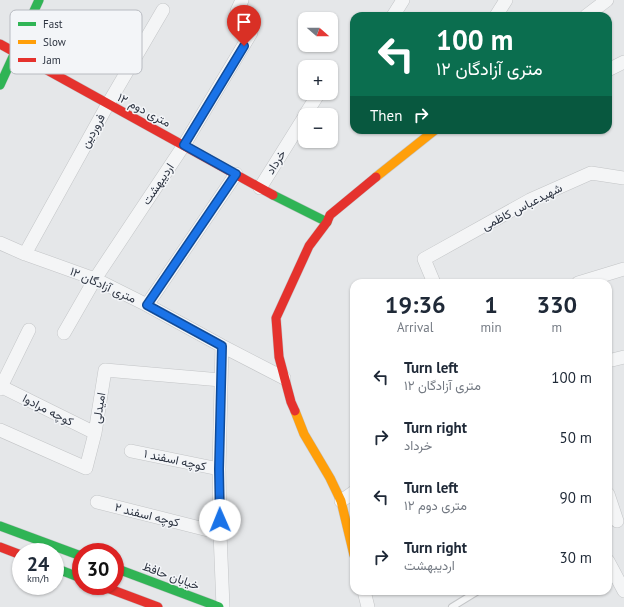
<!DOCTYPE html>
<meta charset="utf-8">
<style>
:root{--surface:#fff;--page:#f2f2f3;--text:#1f2937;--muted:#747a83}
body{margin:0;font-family:"PT Sans",Vazirmatn,sans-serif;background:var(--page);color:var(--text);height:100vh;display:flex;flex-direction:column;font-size:15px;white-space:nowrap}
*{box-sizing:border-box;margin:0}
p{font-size:13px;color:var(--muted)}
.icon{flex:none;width:22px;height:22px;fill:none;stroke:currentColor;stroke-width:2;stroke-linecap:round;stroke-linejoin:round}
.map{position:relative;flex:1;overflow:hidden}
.panel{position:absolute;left:350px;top:279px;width:262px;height:316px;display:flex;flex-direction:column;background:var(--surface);border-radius:12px;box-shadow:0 1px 3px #0004}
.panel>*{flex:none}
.banner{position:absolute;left:350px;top:12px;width:262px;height:122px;border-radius:12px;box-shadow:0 1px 3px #0004;background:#0b6e4f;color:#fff;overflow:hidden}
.needle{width:26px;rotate:110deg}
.buttons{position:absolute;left:298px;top:12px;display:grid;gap:8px}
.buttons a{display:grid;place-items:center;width:40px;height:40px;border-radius:8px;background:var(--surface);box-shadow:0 1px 3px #0004;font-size:20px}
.speed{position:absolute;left:12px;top:543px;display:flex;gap:8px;font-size:20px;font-weight:700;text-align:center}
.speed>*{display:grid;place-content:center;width:52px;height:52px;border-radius:50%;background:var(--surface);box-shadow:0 1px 3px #0004;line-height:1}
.speed small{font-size:10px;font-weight:400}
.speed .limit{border:6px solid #d22;background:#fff;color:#111}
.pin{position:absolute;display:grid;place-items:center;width:34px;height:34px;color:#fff;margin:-41px -17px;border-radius:50% 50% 50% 0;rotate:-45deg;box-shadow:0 0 4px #0007}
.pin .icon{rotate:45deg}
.me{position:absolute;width:44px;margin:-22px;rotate:359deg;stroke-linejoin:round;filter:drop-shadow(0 0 3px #0008)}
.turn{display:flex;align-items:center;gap:14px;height:84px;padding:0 20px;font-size:18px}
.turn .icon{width:52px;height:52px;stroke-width:2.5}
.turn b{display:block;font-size:28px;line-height:34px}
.then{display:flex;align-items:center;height:38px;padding:0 20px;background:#0003;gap:8px;font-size:15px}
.eta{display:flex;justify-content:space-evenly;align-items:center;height:68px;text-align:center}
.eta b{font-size:24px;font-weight:600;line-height:28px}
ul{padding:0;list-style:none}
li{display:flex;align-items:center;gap:12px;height:60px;padding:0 20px}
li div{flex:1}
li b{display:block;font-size:15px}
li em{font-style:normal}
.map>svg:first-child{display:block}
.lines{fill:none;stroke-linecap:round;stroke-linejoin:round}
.lane-casing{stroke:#c3c5c7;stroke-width:8}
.street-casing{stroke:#c3c5c7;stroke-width:14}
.fast-casing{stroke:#c3c5c7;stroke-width:10}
.slow-casing{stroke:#c3c5c7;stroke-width:10}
.jam-casing{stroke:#c3c5c7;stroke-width:10}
.lane{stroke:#f4f5f6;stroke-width:6}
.street{stroke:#f4f5f6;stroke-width:13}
.fast{stroke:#30b455;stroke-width:9}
.slow{stroke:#ff9f0a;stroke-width:9}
.jam{stroke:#e5322d;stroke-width:9}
.route-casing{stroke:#114b97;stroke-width:10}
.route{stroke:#1a73e8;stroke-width:7}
.labels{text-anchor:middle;stroke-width:3;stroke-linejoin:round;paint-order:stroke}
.street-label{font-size:12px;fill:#2d3441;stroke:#f3f5f8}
.key{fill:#f3f5f8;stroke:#b8bbc1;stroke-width:1}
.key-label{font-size:11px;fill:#2d3441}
</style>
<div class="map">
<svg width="624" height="607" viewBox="0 0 624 607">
<rect width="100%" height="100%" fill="#e5e7e9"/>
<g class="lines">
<defs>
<path id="lane" d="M452 607 478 591"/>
<path id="street" d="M237 11 242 0
M393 16 403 0
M496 16 506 0
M586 16 607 0
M608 70 624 62
M305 115 319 93
M260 188 305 116
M0 243 25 254 95 279 147 305 222 346 284 378
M25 254 108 104 163 10
M434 283 424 259 530 200 591 173 624 178
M578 283 624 269
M147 305 236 174
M64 333 95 279 184 145 251 33
M222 346 219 469 220 533 223 607
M608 361 624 357
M0 386 95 433
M0 389 29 330
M0 430 86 468 95 433 105 370 221 380
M131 451 219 469
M608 494 617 521
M341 501 354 492
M97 502 220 533
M608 561 624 591
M364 591 368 607"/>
<path id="fast" d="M0 85 39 0
M273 195 327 222
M0 526 81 556
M55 568 81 578
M115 568 219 607"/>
<path id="slow" d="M376 177 435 130
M295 411 304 434 330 478 341 501 354 555"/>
<path id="jam" d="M0 44 273 195
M295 411 291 402 279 357 276 318 309 246 327 222 330 215 376 177
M0 547 21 555
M102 586 158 607"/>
</defs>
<use href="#lane" class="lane-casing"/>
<use href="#street" class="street-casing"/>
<use href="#fast" class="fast-casing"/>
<use href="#slow" class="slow-casing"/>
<use href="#jam" class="jam-casing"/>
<use href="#lane" class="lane"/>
<use href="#street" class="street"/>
<use href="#fast" class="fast"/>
<use href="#slow" class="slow"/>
<use href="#jam" class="jam"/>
</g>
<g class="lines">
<defs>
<path id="route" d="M220 520 219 469 222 346 147 305 236 174 184 145 244 46"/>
</defs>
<use href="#route" class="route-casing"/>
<use href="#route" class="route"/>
</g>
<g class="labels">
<g class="street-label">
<text transform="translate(144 110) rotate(28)" y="4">۱۲ متری دوم</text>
<text transform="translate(93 131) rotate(-61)" y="4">فروردین</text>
<text transform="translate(276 162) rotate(-58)" y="4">خرداد</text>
<text transform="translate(158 184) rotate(-56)" y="4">اردیبهشت</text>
<text transform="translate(522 207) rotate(-27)" y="4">شهیدعباس کاظمی</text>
<text transform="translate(103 285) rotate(24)" y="4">۱۲ متری آزادگان</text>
<text transform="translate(99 408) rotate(-81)" y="4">امیدلی</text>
<text transform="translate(48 410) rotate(27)" y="4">کوچه مرادوا</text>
<text transform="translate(175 460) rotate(12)" y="4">کوچه اسفند ۱</text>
<text transform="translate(147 515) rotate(14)" y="4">کوچه اسفند ۲</text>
<text transform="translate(171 576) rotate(20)" y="4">خیابان حافظ</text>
</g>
</g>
<rect x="10" y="10" width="132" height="64" rx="6" class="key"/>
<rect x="18" y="22" width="18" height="4" fill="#30b455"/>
<rect x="18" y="40" width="18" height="4" fill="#ff9f0a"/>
<rect x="18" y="58" width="18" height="4" fill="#e5322d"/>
<g class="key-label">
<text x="43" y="28">Fast</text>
<text x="43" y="46">Slow</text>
<text x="43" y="64">Jam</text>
</g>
</svg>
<div class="buttons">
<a><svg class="needle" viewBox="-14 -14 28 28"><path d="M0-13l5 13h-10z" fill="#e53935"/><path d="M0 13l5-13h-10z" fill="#747a83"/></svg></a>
<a>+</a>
<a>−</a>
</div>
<div class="speed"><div>24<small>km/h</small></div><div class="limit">30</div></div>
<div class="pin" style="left:244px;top:46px;background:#d93025"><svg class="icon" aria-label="arrive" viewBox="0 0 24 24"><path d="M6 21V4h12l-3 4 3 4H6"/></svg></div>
<svg class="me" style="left:220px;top:520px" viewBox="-20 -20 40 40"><circle r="19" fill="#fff"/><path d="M0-13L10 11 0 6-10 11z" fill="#1a73e8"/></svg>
<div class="banner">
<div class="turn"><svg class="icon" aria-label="left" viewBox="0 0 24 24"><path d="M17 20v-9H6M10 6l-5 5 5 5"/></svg><div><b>100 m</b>۱۲ متری آزادگان</div></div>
<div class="then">Then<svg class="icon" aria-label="right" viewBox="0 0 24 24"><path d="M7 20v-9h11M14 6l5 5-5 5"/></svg></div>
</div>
<section class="panel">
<div class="eta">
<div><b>19:36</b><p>Arrival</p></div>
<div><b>1</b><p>min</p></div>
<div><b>330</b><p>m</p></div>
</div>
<ul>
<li><svg class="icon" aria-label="left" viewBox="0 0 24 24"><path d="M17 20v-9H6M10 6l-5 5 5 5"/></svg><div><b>Turn left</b><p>۱۲ متری آزادگان</p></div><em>100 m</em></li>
<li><svg class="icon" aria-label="right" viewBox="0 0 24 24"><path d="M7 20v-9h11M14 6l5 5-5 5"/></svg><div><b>Turn right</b><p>خرداد</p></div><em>50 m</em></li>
<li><svg class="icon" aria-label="left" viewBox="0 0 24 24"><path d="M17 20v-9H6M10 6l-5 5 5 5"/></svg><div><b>Turn left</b><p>۱۲ متری دوم</p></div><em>90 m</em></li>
<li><svg class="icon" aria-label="right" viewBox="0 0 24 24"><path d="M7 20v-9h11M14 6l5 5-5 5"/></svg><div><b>Turn right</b><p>اردیبهشت</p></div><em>30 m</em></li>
</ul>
</section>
</div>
